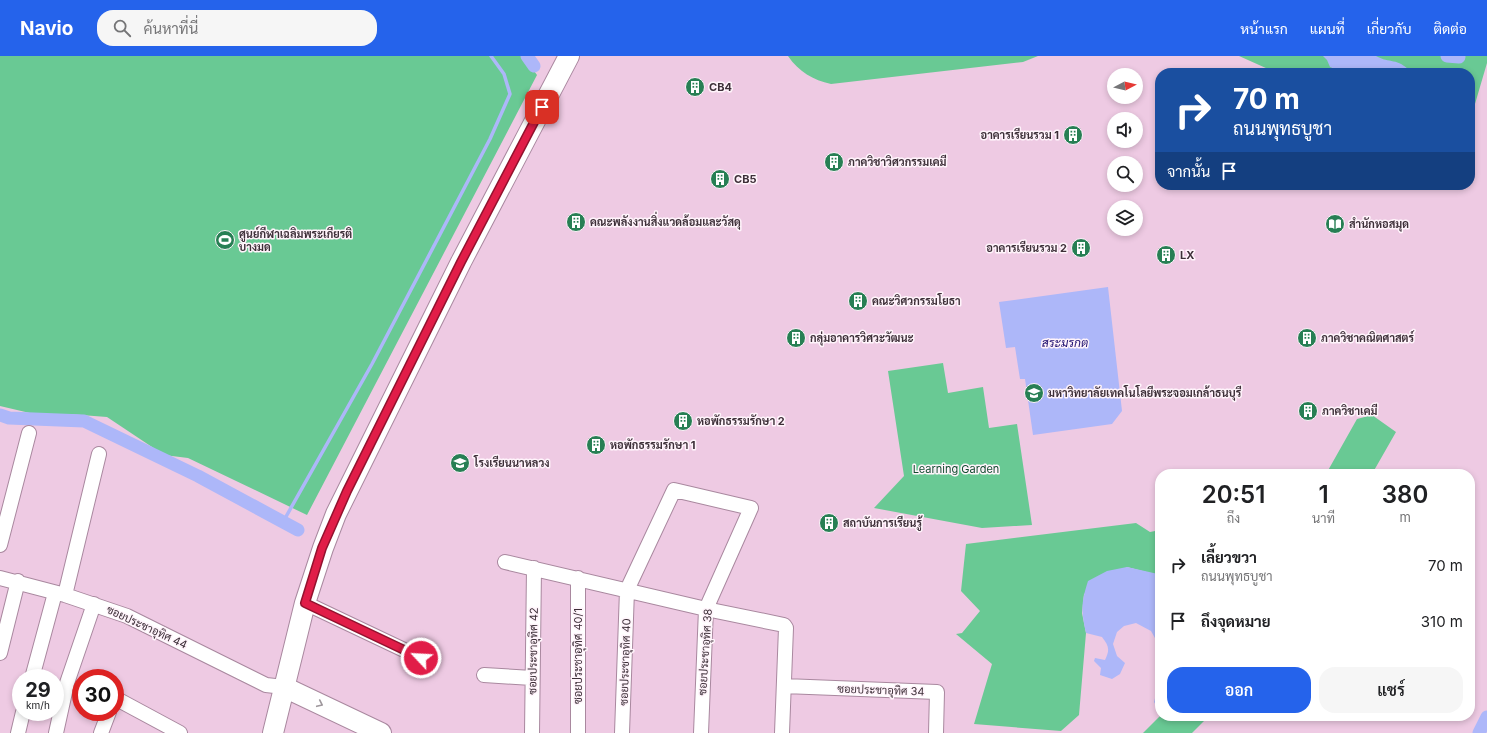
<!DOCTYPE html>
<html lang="th">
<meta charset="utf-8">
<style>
:root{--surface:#fff;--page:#f6f6f6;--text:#202124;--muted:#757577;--accent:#2563eb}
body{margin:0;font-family:Inter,Sarabun,sans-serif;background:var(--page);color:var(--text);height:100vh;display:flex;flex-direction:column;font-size:15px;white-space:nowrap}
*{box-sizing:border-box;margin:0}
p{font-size:13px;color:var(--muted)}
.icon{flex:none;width:22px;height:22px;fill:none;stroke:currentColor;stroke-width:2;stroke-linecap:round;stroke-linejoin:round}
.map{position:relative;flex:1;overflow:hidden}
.details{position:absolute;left:1155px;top:413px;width:320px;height:252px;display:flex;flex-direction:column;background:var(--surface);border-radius:16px;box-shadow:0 2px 6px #0003}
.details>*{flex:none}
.hud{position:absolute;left:1155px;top:12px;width:320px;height:122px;border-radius:16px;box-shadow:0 2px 6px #0003;background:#1a4fa0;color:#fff;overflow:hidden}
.needle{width:26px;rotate:83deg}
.tools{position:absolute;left:1107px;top:12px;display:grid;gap:8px}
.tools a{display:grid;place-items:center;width:36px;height:36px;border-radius:50%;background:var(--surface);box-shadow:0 2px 6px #0003;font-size:20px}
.speed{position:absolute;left:12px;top:613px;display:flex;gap:8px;font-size:20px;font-weight:700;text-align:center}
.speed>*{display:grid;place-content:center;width:52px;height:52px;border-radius:50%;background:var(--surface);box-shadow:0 2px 6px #0003;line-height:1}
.speed small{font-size:10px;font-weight:400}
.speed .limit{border:6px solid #d22;background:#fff;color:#111}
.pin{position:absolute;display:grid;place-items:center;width:34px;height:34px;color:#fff;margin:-17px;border-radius:8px;box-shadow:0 2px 6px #0006}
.me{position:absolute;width:44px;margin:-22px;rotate:295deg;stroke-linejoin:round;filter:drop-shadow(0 0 3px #0008)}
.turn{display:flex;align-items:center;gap:14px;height:84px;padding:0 12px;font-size:18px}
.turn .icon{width:52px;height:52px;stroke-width:2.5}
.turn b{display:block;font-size:28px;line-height:34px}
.then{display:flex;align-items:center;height:38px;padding:0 12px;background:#0003;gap:8px;font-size:15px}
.eta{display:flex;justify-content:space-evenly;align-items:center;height:68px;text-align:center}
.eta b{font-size:24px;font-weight:600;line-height:28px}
.cta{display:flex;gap:8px;margin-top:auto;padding:8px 12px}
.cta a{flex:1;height:46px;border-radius:16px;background:var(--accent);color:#fff;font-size:16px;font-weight:600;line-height:46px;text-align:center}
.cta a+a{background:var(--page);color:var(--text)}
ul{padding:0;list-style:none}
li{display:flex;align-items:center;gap:12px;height:56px;padding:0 12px}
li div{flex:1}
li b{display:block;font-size:15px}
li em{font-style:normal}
header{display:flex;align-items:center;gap:24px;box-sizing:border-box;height:56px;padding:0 20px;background:var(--accent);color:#fff}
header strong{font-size:19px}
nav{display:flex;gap:22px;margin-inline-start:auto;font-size:14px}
.search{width:280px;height:36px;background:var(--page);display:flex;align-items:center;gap:10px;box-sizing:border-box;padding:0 14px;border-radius:16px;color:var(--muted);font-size:15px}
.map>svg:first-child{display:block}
.green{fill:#69c994}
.water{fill:#adb7f9}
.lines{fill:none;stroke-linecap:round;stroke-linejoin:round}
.stream{stroke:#adb7f9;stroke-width:3.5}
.canal{stroke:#adb7f9;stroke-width:13}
.street-casing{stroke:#a9889f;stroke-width:16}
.secondary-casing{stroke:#a9889f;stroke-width:22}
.street{stroke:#fff;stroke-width:14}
.secondary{stroke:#fff;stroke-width:20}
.oneway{stroke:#9e979c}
.route-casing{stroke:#92132f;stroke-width:10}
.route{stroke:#e11d48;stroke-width:7}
.labels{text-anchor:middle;stroke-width:3;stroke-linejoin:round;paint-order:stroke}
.poi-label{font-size:11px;font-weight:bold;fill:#3d2f38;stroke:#fff4fb;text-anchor:start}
.park-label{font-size:11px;fill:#124b2f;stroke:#fff4fb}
.street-label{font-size:11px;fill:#3d2f38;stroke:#fff4fb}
.water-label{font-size:12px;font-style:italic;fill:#201171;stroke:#fff4fb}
</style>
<header>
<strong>Navio</strong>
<div class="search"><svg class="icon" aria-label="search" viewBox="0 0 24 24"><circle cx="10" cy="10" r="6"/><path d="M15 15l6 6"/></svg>ค้นหาที่นี่</div>
<nav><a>หน้าแรก</a><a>แผนที่</a><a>เกี่ยวกับ</a><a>ติดต่อ</a></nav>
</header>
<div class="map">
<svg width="1487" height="677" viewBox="0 0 1487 677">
<rect width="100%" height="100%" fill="#eecae3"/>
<path class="green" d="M0 0H523L537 19 307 459 188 402 164 399 107 361 68 358H34L0 350Z
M788 0H1038L1023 6 831 28C813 24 799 16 788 0Z
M1239 0H1487V7L1470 65V17H1277Z
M943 307 948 337 983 331 989 372 1017 368 1032 469 982 472 874 452 904 420 888 315Z
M1372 359 1396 376 1372 418H1326L1357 363Z
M1136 467 1150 476 1160 474V555L1156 537 1158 519 1127 511 1084 538 1082 557 1086 577 1079 659 1061 675 974 668 992 608 956 578 962 577 980 555 961 535 966 488Z
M1160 660H1209L1192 677H1143Z"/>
<path class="water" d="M1323 0H1376C1390 8 1397 1 1411 16L1410 17H1356L1354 15 1344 17 1330 11 1327 4Z
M1108 231 1122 355 1112 368 1033 379 1025 323H1020L1015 291 1006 292 999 246Z
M1127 511 1158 518 1156 537 1160 555V591L1151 575 1136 567 1124 570 1117 576 1113 588 1117 600 1125 607 1120 618 1112 623 1100 619 1101 612 1094 605 1095 602 1105 604C1110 594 1109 590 1102 581L1086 577C1081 554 1081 547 1088 525L1107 515Z
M1160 623V653L1159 654 1154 646Z"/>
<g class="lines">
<path class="stream" d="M283 466 372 308 490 83 510 38 504 18 491 0"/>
<path class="canal" d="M527 0 534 10
M1447 0 1459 1
M0 359 9 362 84 365 198 420 298 474
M1479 677 1487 661"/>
<defs>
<path id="street" d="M0 489 29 377
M505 506 706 553 784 569 786 572 782 677
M0 522 65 539 127 560 266 629 284 631
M578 522V677
M65 539 99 398
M305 547 421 602
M0 597 18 525
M484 619 532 622
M32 622 55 537
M784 630 937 636 936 677
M115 642 180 677
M18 677 23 656
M56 677 67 627 94 548
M101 677 109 656
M532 677 534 512
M622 677 627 534 674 434 751 452 706 553 701 677"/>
<path id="secondary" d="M284 631 381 677
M273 677 305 547 323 492 336 458 461 206 569 0"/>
</defs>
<use href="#street" class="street-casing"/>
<use href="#secondary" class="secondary-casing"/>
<use href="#street" class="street"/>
<use href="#secondary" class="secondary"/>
</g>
<defs><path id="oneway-chevron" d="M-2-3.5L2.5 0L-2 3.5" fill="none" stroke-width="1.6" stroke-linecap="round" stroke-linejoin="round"/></defs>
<use class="oneway" href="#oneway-chevron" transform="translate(320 648) rotate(25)"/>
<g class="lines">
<defs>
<path id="route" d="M421 602 305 547 322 492 347 435 461 206 542 51"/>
</defs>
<use href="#route" class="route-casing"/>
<use href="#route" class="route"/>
</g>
<defs>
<symbol id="building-disc" viewBox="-11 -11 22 22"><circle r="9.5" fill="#277f54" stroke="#fff4fb"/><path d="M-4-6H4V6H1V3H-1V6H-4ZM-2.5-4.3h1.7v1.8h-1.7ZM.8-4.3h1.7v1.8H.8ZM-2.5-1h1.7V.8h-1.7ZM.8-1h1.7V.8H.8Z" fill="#fff"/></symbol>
<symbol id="library-disc" viewBox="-11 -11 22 22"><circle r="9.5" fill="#277f54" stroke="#fff4fb"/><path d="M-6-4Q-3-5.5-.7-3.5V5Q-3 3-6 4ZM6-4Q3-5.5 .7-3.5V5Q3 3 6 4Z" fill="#fff"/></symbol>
<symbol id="stadium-disc" viewBox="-11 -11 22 22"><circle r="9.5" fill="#277f54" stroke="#fff4fb"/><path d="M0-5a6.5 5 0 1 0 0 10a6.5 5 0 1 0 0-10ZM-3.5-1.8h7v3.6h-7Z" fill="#fff"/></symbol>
<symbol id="university-disc" viewBox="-11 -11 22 22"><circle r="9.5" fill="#277f54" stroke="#fff4fb"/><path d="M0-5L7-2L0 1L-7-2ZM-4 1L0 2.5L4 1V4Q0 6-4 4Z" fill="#fff"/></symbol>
<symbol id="school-disc" viewBox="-11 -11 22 22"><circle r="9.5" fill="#277f54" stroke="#fff4fb"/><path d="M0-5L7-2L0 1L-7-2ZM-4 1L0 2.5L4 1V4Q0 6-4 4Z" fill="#fff"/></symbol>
</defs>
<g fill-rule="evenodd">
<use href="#building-disc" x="684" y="20" width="22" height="22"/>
<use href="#building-disc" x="1062" y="68" width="22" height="22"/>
<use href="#building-disc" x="823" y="95" width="22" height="22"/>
<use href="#building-disc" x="709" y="112" width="22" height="22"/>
<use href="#building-disc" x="565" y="155" width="22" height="22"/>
<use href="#library-disc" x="1324" y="157" width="22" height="22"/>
<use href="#stadium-disc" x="214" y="173" width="22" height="22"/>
<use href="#building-disc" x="1070" y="181" width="22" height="22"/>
<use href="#building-disc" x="1155" y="188" width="22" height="22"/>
<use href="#building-disc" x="847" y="234" width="22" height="22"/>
<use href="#building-disc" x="785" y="271" width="22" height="22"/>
<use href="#building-disc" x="1296" y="271" width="22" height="22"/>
<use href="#university-disc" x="1023" y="326" width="22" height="22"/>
<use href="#building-disc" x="1297" y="344" width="22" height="22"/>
<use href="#building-disc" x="672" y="354" width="22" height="22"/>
<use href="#building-disc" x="585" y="378" width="22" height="22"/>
<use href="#school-disc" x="449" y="396" width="22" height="22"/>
<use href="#building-disc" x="818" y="456" width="22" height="22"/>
</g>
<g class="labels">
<g class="poi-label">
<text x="709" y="35">CB4</text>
<text x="1059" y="83" text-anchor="end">อาคารเรียนรวม 1</text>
<text x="848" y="110">ภาควิชาวิศวกรรมเคมี</text>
<text x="734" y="127">CB5</text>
<text x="590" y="170">คณะพลังงานสิ่งแวดล้อมและวัสดุ</text>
<text x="1349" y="172">สำนักหอสมุด</text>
<text x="239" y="182">ศูนย์กีฬาเฉลิมพระเกียรติ<tspan x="239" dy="13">บางมด</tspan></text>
<text x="1067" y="196" text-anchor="end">อาคารเรียนรวม 2</text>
<text x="1180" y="203">LX</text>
<text x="872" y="249">คณะวิศวกรรมโยธา</text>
<text x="810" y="286">กลุ่มอาคารวิศวะวัฒนะ</text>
<text x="1321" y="286">ภาควิชาคณิตศาสตร์</text>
<text x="1048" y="341">มหาวิทยาลัยเทคโนโลยีพระจอมเกล้าธนบุรี</text>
<text x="1322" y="359">ภาควิชาเคมี</text>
<text x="697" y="369">หอพักธรรมรักษา 2</text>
<text x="610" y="393">หอพักธรรมรักษา 1</text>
<text x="474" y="411">โรงเรียนนาหลวง</text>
<text x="843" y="471">สถาบันการเรียนรู้</text>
</g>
<g class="park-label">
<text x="956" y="417">Learning Garden</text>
</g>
<g class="street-label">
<text transform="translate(147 571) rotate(25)" y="4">ซอยประชาอุทิศ 44</text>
<text transform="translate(533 595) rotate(-89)" y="4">ซอยประชาอุทิศ 42</text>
<text transform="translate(705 596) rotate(-86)" y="4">ซอยประชาอุทิศ 38</text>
<text transform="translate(578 600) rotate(-90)" y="4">ซอยประชาอุทิศ 40/1</text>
<text transform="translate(625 606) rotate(-88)" y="4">ซอยประชาอุทิศ 40</text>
<text transform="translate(881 634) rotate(2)" y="4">ซอยประชาอุทิศ 34</text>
</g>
<g class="water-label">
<text x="1065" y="291">สระมรกต</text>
</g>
</g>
</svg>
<div class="tools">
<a><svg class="needle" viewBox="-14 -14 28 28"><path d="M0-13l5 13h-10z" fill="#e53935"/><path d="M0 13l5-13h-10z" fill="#757577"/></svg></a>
<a><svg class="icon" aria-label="sound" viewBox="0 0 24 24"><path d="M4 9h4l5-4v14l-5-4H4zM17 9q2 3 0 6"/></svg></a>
<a><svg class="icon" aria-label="search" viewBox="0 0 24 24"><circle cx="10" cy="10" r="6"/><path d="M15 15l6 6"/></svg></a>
<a><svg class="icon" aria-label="layers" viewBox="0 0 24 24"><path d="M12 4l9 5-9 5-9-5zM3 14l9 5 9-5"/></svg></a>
</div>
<div class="speed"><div>29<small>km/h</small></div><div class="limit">30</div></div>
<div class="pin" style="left:542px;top:51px;background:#d93025"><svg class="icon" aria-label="arrive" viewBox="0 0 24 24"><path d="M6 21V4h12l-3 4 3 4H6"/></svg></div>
<svg class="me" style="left:421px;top:602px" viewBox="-20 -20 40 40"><circle r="17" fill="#e11d48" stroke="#fff" stroke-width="3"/><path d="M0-11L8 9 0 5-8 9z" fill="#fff"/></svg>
<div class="hud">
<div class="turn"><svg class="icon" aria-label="right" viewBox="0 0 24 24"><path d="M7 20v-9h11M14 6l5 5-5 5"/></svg><div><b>70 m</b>ถนนพุทธบูชา</div></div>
<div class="then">จากนั้น<svg class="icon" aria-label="arrive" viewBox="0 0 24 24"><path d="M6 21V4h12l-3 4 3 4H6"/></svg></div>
</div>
<section class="details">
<div class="eta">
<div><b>20:51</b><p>ถึง</p></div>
<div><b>1</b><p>นาที</p></div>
<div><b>380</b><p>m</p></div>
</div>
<ul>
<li><svg class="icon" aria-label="right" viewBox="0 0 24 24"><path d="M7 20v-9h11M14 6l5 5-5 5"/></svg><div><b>เลี้ยวขวา</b><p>ถนนพุทธบูชา</p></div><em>70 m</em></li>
<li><svg class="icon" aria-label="arrive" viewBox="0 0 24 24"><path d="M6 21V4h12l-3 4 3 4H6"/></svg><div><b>ถึงจุดหมาย</b></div><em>310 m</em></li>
</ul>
<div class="cta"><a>ออก</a><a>แชร์</a></div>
</section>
</div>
